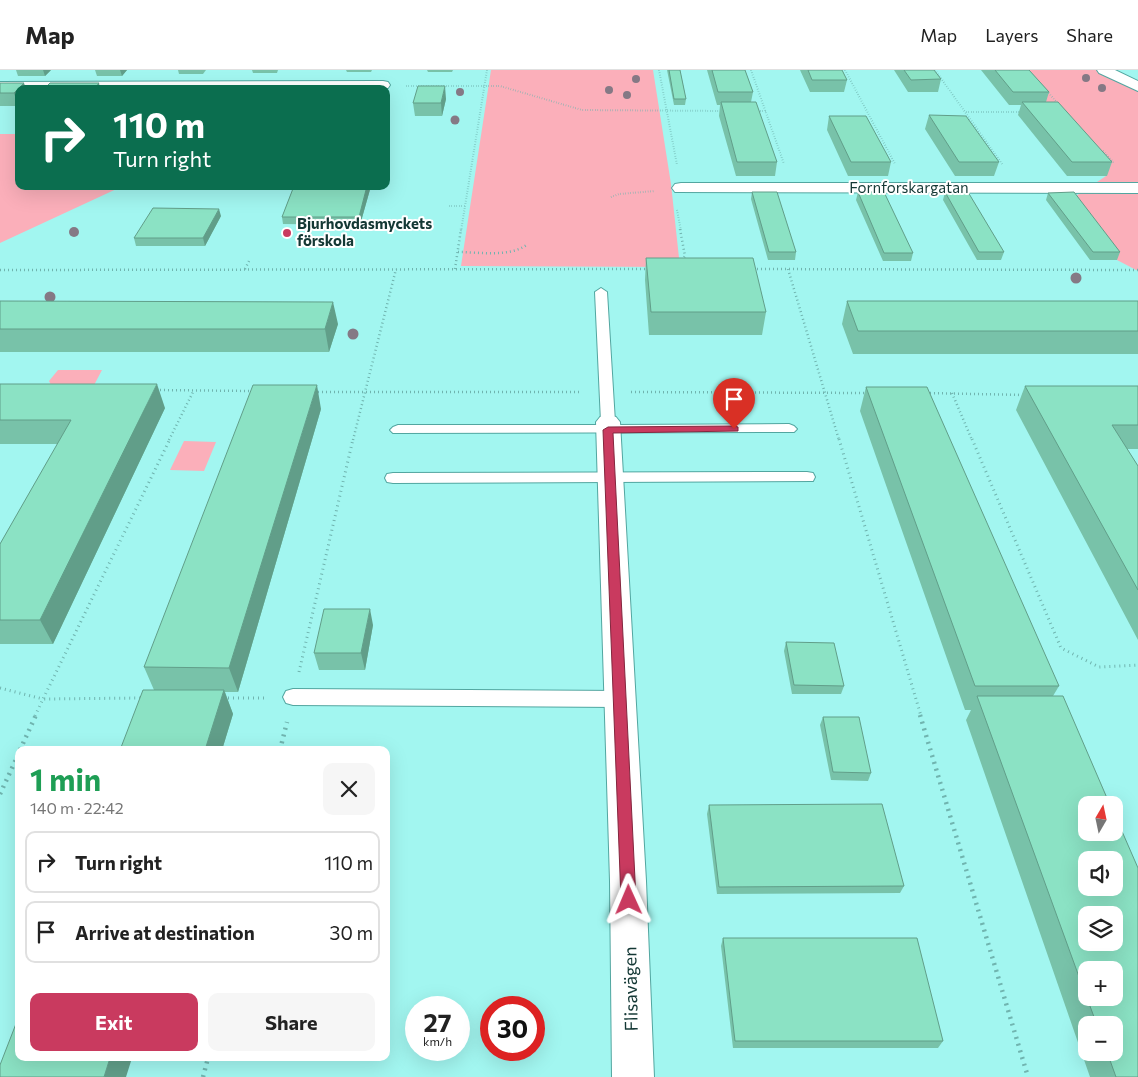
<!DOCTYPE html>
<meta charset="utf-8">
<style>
:root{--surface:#fff;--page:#f6f6f6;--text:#222;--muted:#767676;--line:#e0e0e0;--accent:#c93a5f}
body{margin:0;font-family:Commissioner,sans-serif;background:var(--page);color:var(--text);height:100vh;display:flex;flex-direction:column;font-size:19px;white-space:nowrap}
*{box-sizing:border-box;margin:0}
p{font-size:16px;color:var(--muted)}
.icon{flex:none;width:28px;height:28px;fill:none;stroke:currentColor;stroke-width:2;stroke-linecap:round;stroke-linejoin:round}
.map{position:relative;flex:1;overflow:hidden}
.drawer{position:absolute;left:15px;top:676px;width:375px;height:315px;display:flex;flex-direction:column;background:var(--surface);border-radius:10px;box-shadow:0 5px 20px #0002}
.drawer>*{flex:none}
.hud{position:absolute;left:15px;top:15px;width:375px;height:105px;border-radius:10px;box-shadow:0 5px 20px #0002;background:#0b6e4f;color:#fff;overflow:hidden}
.needle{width:32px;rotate:9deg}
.tools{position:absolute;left:1078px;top:726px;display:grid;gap:10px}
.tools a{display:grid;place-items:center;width:45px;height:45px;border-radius:10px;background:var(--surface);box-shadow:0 5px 20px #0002;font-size:25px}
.speed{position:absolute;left:405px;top:926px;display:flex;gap:10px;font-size:25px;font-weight:700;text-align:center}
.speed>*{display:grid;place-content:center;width:65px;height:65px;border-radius:50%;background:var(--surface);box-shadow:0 5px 20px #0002;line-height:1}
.speed small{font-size:12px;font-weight:400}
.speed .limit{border:8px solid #d22;background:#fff;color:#111}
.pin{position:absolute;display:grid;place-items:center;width:42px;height:42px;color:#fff;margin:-51px -21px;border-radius:50% 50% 50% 0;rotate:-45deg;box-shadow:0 0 5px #0007}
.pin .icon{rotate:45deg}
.me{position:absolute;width:55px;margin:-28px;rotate:359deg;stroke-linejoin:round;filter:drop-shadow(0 0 4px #0008)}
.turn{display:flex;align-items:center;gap:18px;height:105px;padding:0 15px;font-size:22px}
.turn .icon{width:65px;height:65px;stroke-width:2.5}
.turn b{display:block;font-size:35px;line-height:42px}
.round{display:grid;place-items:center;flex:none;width:52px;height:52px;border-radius:10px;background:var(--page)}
.head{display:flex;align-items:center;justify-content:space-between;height:85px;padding:0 15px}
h1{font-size:30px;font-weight:700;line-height:38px;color:#1e9e55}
.button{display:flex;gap:10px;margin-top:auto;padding:10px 15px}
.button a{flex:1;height:58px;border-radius:10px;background:var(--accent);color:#fff;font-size:20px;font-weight:700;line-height:58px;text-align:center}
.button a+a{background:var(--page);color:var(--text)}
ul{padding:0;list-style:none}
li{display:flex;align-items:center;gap:15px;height:62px;margin:0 10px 8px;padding:0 5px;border:2px solid var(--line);border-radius:10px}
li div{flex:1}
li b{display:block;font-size:19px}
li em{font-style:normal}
header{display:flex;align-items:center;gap:30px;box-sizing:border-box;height:70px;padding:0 25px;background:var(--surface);border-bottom:1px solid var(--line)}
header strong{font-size:24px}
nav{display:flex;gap:28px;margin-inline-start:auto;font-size:18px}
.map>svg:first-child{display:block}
.green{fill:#fbafba}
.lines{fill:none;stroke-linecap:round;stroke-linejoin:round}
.service-casing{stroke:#52a6a0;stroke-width:2}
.minor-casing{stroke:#52a6a0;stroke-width:2}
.path-far3{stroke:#70b4af;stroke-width:2;stroke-dasharray:0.5 2;stroke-linecap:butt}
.path-far2{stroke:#70b4af;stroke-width:2.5;stroke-dasharray:1 3;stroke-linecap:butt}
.path-far1{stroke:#70b4af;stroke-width:3;stroke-dasharray:1 4;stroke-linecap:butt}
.path{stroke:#70b4af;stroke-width:4.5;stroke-dasharray:2 5;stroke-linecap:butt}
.service{fill:#fff;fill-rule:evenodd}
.minor{fill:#fff;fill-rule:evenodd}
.tree{fill:#857985}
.wall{fill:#78c2a9;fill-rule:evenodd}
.shaded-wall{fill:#619e89}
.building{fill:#8be2c4;stroke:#619e89;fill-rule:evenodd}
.route{fill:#c93a5f;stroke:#83263e}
.poi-dot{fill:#c93a5f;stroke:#fff;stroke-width:2}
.labels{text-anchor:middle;stroke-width:4;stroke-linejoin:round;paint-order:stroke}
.far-street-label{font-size:15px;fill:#143835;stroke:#fff}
.far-poi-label{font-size:15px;font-weight:bold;fill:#143835;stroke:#fff;text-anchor:start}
.street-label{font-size:18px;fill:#143835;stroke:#fff}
</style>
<header>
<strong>Map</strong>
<nav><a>Map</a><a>Layers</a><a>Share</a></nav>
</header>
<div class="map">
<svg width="1138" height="1007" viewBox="0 0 1138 1007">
<rect width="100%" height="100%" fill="#a2f6f0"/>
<path class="green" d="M491 0H653L671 114 680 197 461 196Z
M1014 0H1103L1138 17V201L1117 190 1070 130 1106 106Z
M0 64H19V116H123L0 173Z
M58 300H102L92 319 51 315 49 311Z
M184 371 216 372 204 401 170 400Z"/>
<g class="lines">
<defs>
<path id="service" d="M601 218 607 222 615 352 613 355 789 354 794 356 797 359 794 362 393 363 390 360 393 357 398 355H603L601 352 595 222Z
M807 402 813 403 815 407 813 411 393 413 387 412 385 408 387 404 393 403Z
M293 619 620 621 627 623 630 629 627 635 620 637 293 635 286 633 283 627 286 621Z"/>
<path id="minor" d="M1097 0H1115L1138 11V21L1099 3Z
M383 11 388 12 390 15 388 18 0 20V12Z
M681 113H1138V123L675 122 672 118 675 114Z
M608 345 616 347 620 352 646 811 654 1007H612L610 811 596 352 600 347Z"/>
</defs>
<use href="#service" class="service-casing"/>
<use href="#minor" class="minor-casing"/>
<path class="path-far3" d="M659 0 677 95
M751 0 784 94
M845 0 895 94
M935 0 1003 95
M406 16H500L582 40 724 41
M1047 21 1059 35
M755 41H766
M966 42H1022
M1103 81 1114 93
M611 127 619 124 655 121
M449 136H465
M677 140 681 161
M461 161 487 0"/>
<path class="path-far2" d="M680 159 685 186 682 190
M458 182C480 182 509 188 528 174
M245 199 249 191
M455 199 461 159
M753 199 1138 200
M788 199 839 370
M0 200 649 199
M156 320 252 321
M314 322H582
M631 322 867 323
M926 323 1025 325
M952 323 972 370
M169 370 194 320
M353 370 396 199"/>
<path class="path-far1" d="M839 369 921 646
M972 369 1061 578 1099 597 1138 595
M299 602 353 369
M0 618 43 629 170 369
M223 628H267
M35 646 43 629 142 628"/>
<path class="path" d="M920 645 1028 1007
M20 680 36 645
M280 680 287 652
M0 724 19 683
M203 1007 208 988"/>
<use href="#service" class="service"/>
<use href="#minor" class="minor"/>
</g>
<g class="tree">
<circle cx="1086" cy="8" r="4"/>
<circle cx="636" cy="9" r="4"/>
<circle cx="1102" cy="18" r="4"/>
<circle cx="609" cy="20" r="4"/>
<circle cx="460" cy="22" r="4"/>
<circle cx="627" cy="25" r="4"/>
<circle cx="455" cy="50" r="4.5"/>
<circle cx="74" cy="162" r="5"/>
<circle cx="1076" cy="208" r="5.5"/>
<circle cx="50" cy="227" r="5.5"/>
<circle cx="353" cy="264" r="5.5"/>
</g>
<path class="wall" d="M16 0H51L45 6H18Z
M95 0H127L122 6H97Z
M178 0H206L203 4H179Z
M252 0H278L277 3H253Z
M346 0H372L371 2H347Z
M427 0H453L452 2H428Z
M667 0H680L686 29 685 35H674Z
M707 0H745L753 22 751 32 777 92 775 106H736L719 46 720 35H717Z
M800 0H842L847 10 844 22H810Z
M894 0H934L941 9 938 22H908Z
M981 0H1029L1049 22 1046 32 1112 92 1107 106H1067L1018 45 1021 35H1009Z
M0 13H24L18 36H0Z
M446 29 442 46H415L413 33Z
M929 45 999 92 994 106H955L925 59Z
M829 46 891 92 888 106H848L827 60Z
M294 116H371L360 155 283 154 282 147Z
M752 122 796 182 795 190H768L751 129Z
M858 122 913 183 911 191H883L856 130Z
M945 122 1004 182 1001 190H977L943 130Z
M1048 123 1120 182 1117 190H1090L1046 130Z
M221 146 205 176H136L134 168Z
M646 188 766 242 762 265H649L645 210Z
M0 231 338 254 329 282H0Z
M847 231H1138V284H853L842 254Z
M0 314 165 338 53 574H0V474L58 374H0Z
M1025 316H1138V379H1127L1138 396V570L1016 340Z
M866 317 1059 616 1053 626 1138 1007H1090L966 650 971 640H965L860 341ZM1086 900 1114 928H1086ZM1086 955H1114V982H1086Z
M321 339 238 622H225L233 644 222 680H120L154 620 144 597Z
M373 555 365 600H319L314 583Z
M786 572 844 616 841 624H792L784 581Z
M823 647 871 703 868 711 831 710 820 655Z
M709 735 904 816 900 823 717 824 707 744Z
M723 868 943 971 938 978H733L721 876Z"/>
<path class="shaded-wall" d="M43 0H51L45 6Z
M120 0H127L122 6Z
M24 13 26 19H19L18 36 14 23Z
M99 13 100 19H94Z
M445 16 446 29 442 46 441 33Z
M367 116H371L360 155 359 147Z
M219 139 221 146 205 176 203 168Z
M333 232 338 254 329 282 325 259Z
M157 314 165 338 53 574 40 550Z
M317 315 321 339 238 622 229 598Z
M370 539 373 555 365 600 361 583Z
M224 620 233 644 222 680H205Z
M110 988H132L126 1007H104Z"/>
<path class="building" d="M669 0H680L686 29H674Z
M712 0H745L753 22H718Z
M808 0H842L847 10H812Z
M904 0H934L941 9 911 10Z
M995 0H1029L1049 22H1013Z
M0 13H24L14 23H0Z
M50 13H99L94 19H44Z
M233 16H260L258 19H232Z
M333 16H358L357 19H331Z
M418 16H445L441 33H413Z
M721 32H756L777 92H737Z
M1022 32H1058L1112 92H1072Z
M929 45 966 46 999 92H959Z
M829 46H866L891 92H851Z
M294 116H367L359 147H282Z
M752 122H777L796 182H769Z
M858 122H884L913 183H884Z
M945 122H968L1004 182H979Z
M1074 122 1120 182H1093L1048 123Z
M153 138 219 139 203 168H134Z
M646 188H753L766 242H651Z
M0 231 333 232 325 259H0Z
M847 231H1138V261H858Z
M0 314H157L40 550H0V474L71 350H0Z
M253 315H317L229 598 144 597Z
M1025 316H1138V355H1112L1138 396V520Z
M866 317H927L1059 616H975Z
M324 539H370L361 583H314Z
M786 572 834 573 844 616 794 615Z
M143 620H224L205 680H120Z
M977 626H1063L1110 735H1086V762H1114V743L1138 798V1007H1116L1107 982H1114V955H1097L1087 928H1114V900H1086V926ZM1086 790H1114V818H1086ZM1086 845H1114V872H1086Z
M823 647H859L871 703 833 702Z
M882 734 904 816 719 817 709 735Z
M723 868H917L943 971H735Z
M19 946V988H110L104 1007H0V995Z"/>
<path class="route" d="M734 356 738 357V361L613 363 636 830 634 835 629 837 624 835 621 830 603 360 608 357Z"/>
<circle class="poi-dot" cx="287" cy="163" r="5"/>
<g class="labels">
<g class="far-street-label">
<text x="909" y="123">Fornforskargatan</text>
</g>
<g class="far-poi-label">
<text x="297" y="159">Bjurhovdasmyckets<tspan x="297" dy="17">förskola</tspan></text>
</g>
<g class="street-label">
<text transform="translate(631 919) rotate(-91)" y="6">Flisavägen</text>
</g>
</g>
</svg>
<div class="tools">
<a><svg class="needle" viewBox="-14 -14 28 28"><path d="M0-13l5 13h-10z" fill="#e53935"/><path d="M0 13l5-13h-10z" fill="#767676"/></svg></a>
<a><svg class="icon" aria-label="sound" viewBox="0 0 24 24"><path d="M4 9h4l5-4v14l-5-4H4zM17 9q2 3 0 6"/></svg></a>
<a><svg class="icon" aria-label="layers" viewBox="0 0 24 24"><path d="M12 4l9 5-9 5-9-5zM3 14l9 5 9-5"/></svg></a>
<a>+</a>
<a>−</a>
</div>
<div class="speed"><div>27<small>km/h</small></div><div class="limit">30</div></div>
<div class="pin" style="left:734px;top:359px;background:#d93025"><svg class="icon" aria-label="arrive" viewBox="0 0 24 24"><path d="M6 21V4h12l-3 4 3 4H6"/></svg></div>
<svg class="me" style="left:629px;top:830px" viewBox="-20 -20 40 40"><path d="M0-17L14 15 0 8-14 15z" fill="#c93a5f" stroke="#fff" stroke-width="4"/></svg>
<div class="hud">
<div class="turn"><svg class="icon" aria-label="right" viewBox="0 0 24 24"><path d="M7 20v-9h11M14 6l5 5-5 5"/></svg><div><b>110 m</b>Turn right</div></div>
</div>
<section class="drawer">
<div class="head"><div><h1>1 min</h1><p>140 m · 22:42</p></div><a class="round"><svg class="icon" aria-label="close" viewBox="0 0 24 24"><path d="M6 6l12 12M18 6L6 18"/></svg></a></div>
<ul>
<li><svg class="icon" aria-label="right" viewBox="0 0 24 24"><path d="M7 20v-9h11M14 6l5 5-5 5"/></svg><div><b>Turn right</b></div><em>110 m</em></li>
<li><svg class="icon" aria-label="arrive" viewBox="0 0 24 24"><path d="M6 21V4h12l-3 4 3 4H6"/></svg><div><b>Arrive at destination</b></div><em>30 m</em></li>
</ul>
<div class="button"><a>Exit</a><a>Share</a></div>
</section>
</div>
